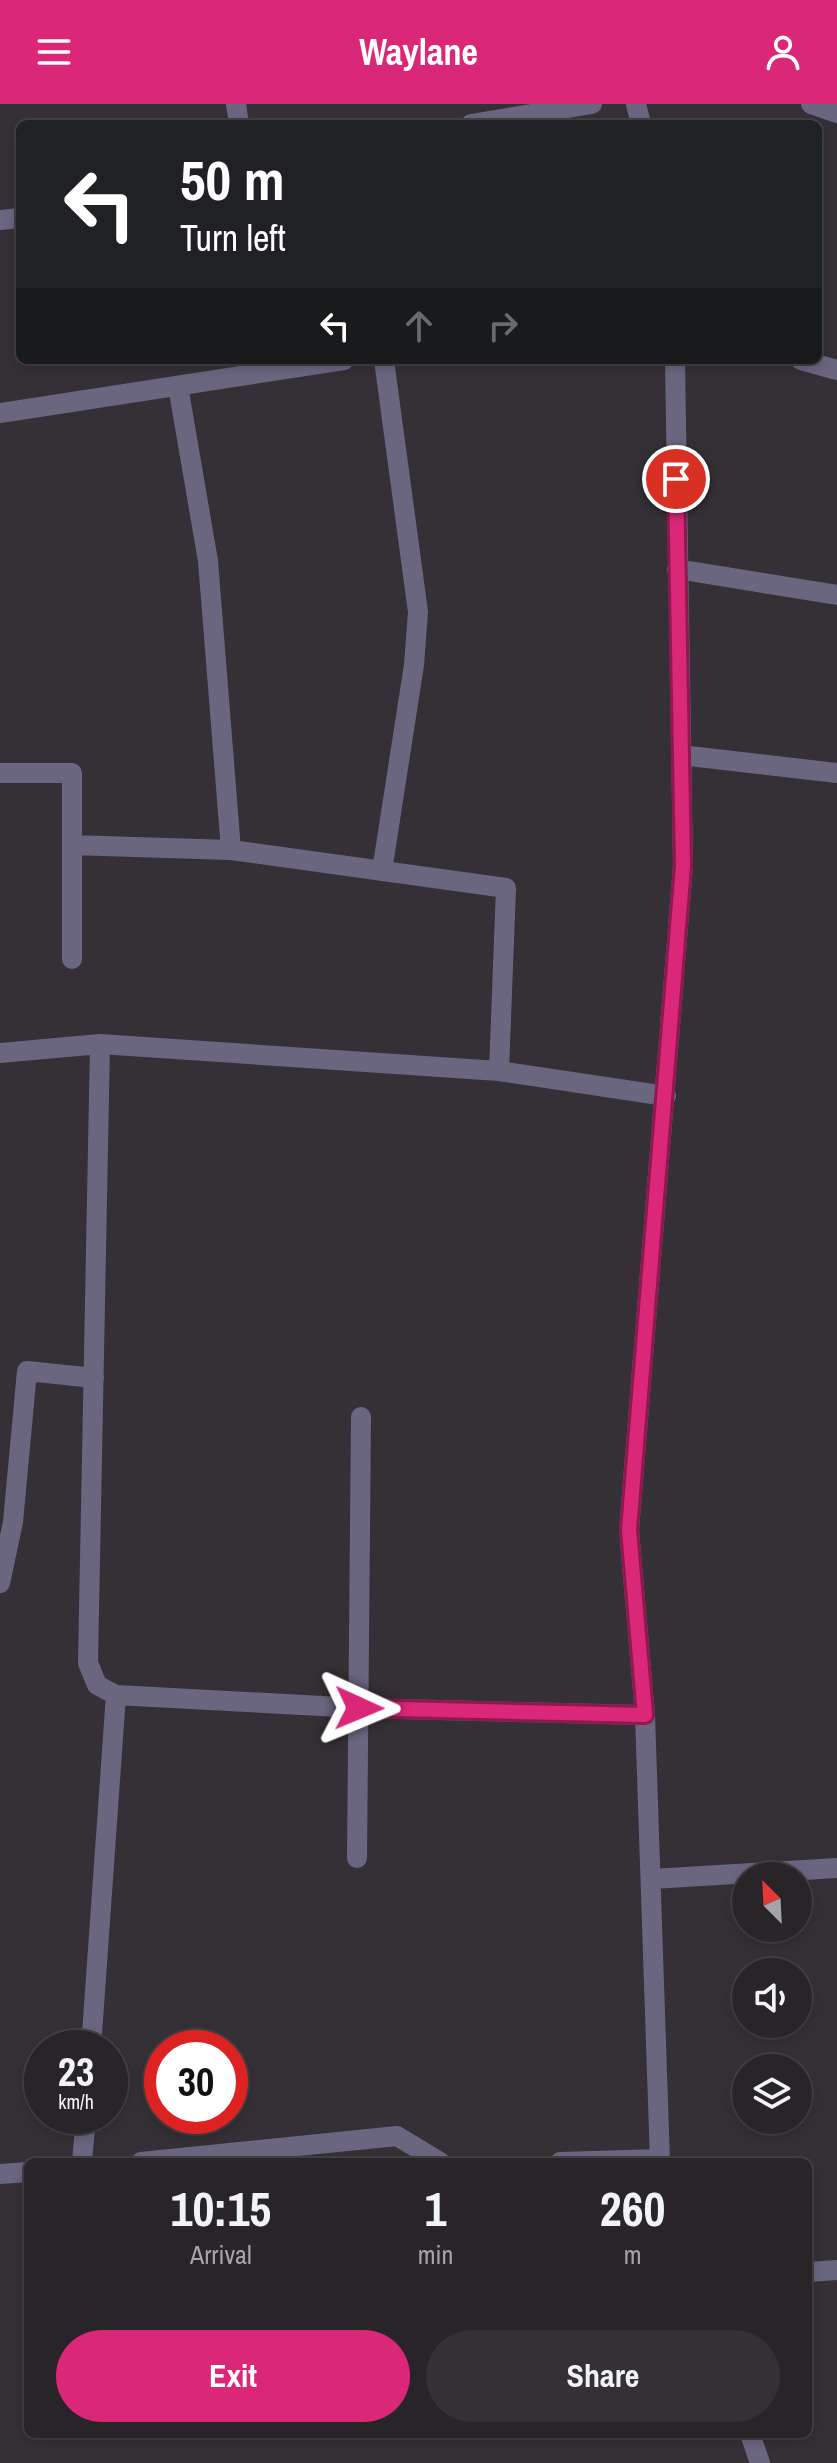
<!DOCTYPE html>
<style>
:root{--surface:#282428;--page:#343034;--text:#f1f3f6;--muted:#a5a4a8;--line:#444145;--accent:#db2777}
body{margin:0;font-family:"Archivo Narrow",sans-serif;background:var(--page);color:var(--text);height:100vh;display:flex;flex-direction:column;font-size:30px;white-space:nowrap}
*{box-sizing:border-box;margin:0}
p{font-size:26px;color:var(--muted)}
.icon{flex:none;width:44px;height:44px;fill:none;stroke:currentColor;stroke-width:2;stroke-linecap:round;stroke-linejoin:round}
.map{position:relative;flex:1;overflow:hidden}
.side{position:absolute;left:24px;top:2054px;width:788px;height:280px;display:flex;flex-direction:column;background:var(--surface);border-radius:12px;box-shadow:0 4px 12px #0003,0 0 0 2px var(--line)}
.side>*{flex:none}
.top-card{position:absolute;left:16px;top:16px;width:806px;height:244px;border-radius:12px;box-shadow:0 4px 12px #0003,0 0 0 2px var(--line);background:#202124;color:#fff;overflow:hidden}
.needle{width:52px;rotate:336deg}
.controls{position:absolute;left:732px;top:1758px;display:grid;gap:16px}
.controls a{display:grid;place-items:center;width:80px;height:80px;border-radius:50%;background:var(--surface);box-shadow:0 4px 12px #0003,0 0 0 2px var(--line);font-size:40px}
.speed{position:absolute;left:24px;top:1926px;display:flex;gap:16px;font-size:40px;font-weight:700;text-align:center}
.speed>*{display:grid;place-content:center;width:104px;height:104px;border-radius:50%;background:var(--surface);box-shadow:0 4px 12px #0003,0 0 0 2px var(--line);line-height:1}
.speed small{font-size:20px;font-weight:400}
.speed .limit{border:12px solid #d22;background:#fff;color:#111}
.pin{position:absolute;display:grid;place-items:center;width:68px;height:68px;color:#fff;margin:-34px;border:4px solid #fff;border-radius:50%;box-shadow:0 2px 8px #0007}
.me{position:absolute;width:88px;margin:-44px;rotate:91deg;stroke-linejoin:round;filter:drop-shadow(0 0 6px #0008)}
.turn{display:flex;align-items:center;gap:28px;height:168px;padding:0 32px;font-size:36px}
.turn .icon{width:104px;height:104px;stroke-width:2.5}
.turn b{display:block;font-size:56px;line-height:68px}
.lanes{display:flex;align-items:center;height:76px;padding:0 32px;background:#0003;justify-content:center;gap:40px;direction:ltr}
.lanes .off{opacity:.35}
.eta{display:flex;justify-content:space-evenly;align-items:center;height:136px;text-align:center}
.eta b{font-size:48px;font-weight:800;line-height:56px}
.button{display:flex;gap:16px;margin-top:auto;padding:16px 32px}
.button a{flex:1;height:92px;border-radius:48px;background:var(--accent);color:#fff;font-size:32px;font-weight:800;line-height:92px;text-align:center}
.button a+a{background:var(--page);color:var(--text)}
header{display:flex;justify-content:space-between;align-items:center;height:104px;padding:0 32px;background:var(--accent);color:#fff;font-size:36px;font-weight:800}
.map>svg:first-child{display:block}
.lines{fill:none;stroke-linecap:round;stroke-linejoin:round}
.minor{stroke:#6a6680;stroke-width:20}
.route-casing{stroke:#8e194d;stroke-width:20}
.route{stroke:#db2777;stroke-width:14}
</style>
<header><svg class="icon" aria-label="menu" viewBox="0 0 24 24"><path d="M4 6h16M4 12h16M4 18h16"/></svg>Waylane<svg class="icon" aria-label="person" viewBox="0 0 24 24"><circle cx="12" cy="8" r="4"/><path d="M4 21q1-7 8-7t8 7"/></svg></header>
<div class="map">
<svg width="837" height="2359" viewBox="0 0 837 2359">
<rect width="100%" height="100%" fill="#353035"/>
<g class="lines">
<path class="minor" d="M236 0 239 20
M636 0 641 20
M811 0 837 9
M471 20 592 0
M0 116 20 114
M801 256 837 266
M178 282 208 457 231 746
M0 309 344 256
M677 465 837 491
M681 651 837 669
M0 669H72V855
M72 741 231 746 506 784 499 967
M382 767 414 561 418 508 384 256
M100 940 88 1559 97 1581 116 1591 359 1604 645 1611
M0 949 100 940 499 967 666 992
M0 1479 13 1418 27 1267 94 1274
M357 1754 361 1313
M652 1775 837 1764
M91 1944 116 1591
M82 2058 86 2012
M141 2058 397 2032 440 2058
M560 2058 659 2055
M660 2058 645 1611 629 1426 683 762 675 256
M0 2070 28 2068
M808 2168 837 2166
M750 2330 760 2359"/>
</g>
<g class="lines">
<defs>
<path id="route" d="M359 1604 645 1611 629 1426 683 762 676 375"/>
</defs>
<use href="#route" class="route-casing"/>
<use href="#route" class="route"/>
</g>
</svg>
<div class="controls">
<a><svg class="needle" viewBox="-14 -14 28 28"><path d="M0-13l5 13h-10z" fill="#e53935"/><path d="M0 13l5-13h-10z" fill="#a5a4a8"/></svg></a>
<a><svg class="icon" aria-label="sound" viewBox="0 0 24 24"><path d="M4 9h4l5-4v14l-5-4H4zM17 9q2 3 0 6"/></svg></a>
<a><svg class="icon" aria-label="layers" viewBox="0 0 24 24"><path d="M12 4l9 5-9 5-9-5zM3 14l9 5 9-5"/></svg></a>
</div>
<div class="speed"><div>23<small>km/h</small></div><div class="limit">30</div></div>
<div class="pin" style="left:676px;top:375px;background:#d93025"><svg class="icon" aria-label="arrive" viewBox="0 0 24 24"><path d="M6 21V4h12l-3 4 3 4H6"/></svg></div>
<svg class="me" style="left:359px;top:1604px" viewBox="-20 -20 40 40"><path d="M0-17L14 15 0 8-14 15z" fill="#db2777" stroke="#fff" stroke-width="4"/></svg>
<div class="top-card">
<div class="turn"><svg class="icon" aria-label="left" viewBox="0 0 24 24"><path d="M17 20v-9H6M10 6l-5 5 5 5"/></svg><div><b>50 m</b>Turn left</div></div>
<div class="lanes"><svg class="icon" aria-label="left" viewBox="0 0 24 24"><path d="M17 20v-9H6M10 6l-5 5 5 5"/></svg><svg class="icon off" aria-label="ahead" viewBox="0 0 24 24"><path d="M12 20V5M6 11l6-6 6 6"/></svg><svg class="icon off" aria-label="right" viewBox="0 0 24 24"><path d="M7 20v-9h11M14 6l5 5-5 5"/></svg></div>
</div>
<section class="side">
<div class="eta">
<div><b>10:15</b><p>Arrival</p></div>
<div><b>1</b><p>min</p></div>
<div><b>260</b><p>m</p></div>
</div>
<div class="button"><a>Exit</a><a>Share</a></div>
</section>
</div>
